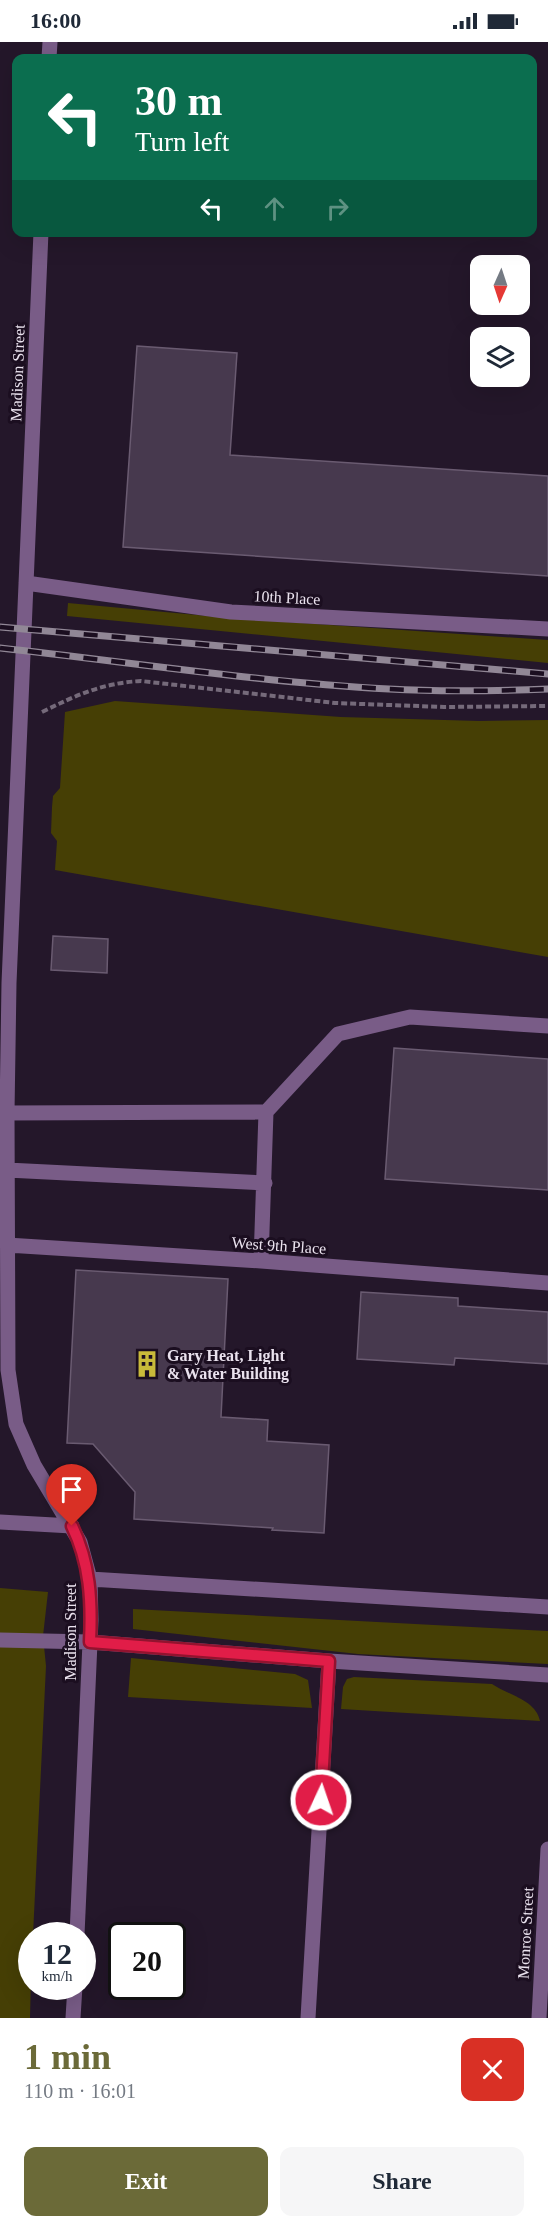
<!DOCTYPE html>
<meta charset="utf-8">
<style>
:root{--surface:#fff;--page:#f6f6f7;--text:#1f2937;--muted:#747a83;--accent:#6b6a38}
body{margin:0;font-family:"Times New Roman",serif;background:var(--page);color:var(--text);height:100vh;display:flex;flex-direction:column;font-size:22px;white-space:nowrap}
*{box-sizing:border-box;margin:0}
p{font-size:20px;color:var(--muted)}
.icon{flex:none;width:33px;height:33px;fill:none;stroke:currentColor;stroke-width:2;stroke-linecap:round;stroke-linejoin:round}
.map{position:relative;height:1976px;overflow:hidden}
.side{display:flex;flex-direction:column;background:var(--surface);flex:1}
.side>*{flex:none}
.hud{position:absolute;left:12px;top:12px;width:525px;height:183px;border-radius:12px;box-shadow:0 6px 24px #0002;background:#0b6e4f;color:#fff;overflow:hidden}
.needle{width:39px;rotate:183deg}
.buttons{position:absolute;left:470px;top:213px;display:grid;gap:12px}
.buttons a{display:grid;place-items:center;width:60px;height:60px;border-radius:12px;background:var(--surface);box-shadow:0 6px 24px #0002;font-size:30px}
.speed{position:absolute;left:18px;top:1880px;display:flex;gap:12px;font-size:30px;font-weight:700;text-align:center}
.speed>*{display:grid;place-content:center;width:78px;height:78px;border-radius:50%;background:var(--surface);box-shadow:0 6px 24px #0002;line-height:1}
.speed small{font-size:15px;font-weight:400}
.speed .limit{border:3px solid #111;border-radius:9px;background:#fff;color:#111}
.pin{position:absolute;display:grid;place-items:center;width:51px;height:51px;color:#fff;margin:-62px -26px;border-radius:50% 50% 50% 0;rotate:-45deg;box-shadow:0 0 6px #0007}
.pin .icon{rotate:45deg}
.me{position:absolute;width:66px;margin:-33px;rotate:3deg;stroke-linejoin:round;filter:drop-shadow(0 0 4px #0008)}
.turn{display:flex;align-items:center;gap:21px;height:126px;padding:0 24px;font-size:27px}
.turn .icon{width:78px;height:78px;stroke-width:2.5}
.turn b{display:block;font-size:42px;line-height:51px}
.lanes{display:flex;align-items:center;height:57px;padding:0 24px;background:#0003;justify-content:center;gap:30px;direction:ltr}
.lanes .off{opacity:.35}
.round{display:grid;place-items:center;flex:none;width:63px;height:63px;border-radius:12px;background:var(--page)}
.head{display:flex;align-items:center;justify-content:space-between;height:102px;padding:0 24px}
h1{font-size:36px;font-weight:800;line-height:45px;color:var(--accent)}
.cta{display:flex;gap:12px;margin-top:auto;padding:12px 24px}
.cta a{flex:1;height:69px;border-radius:12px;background:var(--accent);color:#fff;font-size:24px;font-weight:800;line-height:69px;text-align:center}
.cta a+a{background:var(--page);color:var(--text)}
.status{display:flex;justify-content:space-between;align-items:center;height:42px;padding:0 30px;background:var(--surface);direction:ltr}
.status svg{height:16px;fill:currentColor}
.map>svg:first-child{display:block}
.green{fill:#463f05}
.building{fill:#47394e;stroke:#6a5b71;stroke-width:1.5}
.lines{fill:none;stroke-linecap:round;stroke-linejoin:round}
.path{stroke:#756a7a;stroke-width:4;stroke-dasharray:6 3;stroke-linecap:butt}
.minor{stroke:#795c87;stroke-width:15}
.rail-casing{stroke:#918796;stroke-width:7}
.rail{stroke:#1b0e20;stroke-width:4.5;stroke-dasharray:14;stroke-linecap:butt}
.route-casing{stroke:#92132f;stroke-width:15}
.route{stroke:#e11d48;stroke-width:10}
.labels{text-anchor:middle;stroke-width:6;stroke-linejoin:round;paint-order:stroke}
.street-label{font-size:16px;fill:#eae2ee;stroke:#1b0e20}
.poi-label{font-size:16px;font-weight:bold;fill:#eae2ee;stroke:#1b0e20;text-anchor:start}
</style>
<div class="status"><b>16:00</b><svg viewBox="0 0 49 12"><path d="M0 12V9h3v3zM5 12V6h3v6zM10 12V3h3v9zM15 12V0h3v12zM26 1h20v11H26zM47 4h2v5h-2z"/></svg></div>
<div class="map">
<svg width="548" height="1976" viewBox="0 0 548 1976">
<rect width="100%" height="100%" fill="#24172a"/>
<path class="green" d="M68 561 229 576 548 598V621L67 574Z
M115 659 341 675 479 679 548 678V915L55 828 57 799 51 791 52 765 53 754 60 746 65 670Z
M0 1546 48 1550 43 1594 46 1624 33 1893H32L30 1976H0Z
M133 1567 548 1589V1622L358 1612 133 1587Z
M131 1616 295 1632 308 1638 312 1666 128 1655Z
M354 1635 492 1642C508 1653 536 1658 540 1679L341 1667 343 1645 347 1637Z"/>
<path class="building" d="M137 304 237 311 230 413 548 434V534L123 505Z
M53 894 108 897 107 931 51 928Z
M394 1006 548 1017V1148L385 1137Z
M76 1228 228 1237 221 1375 268 1378 267 1399 329 1403 324 1491 272 1488 273 1486 134 1477 135 1450 93 1402 67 1401Z
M361 1250 458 1256V1264L548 1270V1322L455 1316 454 1323 357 1317Z"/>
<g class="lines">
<path class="path" d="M42 670C77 653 102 641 141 639L335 661 444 665 548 664"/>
<path class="minor" d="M49 16 50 0
M41 190 9 941 7 1071 8 1328 16 1382 34 1423 80 1500 90 1537 91 1578 77 1893
M26 541 231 570 548 587
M7 1071 266 1070
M7 1128 265 1141
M7 1203 261 1219 548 1241
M261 1219 266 1070 338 992 410 975 548 984
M0 1480 72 1484
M90 1537 548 1565
M0 1598 90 1600 329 1619 548 1633
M73 1976 75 1944
M308 1976 329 1619
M539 1976 548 1807"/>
<defs>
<path id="rail" d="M0 585 548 632
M0 606C129 620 260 640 389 647 442 650 495 649 548 647"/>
</defs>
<use href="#rail" class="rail-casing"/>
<use href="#rail" class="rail"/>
</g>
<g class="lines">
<defs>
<path id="route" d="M72 1484C90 1521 92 1559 90 1600L329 1619 321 1758"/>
</defs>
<use href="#route" class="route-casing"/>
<use href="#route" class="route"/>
</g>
<defs>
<symbol id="building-bare" viewBox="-9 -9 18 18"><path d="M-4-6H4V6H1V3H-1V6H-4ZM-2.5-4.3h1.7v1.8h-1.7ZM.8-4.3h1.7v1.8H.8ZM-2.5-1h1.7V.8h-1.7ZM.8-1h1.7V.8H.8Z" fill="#c9ba3a" stroke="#1b0e20" stroke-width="2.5" paint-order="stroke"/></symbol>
</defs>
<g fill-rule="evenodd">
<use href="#building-bare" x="128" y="1303" width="38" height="38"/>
</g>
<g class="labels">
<g class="street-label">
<text transform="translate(17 331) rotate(-88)" y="6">Madison Street</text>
<text transform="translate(287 555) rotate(3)" y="6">10th Place</text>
<text transform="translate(279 1203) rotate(4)" y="6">West 9th Place</text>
<text transform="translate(70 1590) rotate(-90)" y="6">Madison Street</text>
<text transform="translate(525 1891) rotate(-87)" y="6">Monroe Street</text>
</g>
<g class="poi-label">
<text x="167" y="1319">Gary Heat, Light<tspan x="167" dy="18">&amp; Water Building</tspan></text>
</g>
</g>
</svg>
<div class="buttons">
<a><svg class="needle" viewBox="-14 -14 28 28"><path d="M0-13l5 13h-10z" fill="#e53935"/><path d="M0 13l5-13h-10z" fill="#747a83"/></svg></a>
<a><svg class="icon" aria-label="layers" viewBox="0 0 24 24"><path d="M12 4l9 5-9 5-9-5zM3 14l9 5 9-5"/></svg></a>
</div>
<div class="speed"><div>12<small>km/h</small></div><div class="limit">20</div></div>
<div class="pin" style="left:72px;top:1484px;background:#d93025"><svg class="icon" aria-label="arrive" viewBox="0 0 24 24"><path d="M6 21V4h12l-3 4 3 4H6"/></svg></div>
<svg class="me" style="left:321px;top:1758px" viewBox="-20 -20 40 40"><circle r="17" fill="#e11d48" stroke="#fff" stroke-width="3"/><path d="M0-11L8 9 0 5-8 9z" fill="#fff"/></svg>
<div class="hud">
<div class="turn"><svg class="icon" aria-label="left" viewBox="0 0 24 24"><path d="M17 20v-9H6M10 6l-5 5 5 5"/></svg><div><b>30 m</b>Turn left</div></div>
<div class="lanes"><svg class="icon" aria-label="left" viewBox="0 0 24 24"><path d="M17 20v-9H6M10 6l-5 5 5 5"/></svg><svg class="icon off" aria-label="ahead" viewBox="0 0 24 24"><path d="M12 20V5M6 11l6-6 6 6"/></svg><svg class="icon off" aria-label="right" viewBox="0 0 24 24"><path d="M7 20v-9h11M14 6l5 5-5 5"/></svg></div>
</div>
</div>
<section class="side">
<div class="head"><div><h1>1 min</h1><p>110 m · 16:01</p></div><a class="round" style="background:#d93025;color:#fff"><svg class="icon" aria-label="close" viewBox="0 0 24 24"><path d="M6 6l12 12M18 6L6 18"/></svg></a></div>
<div class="cta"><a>Exit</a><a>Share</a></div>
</section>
